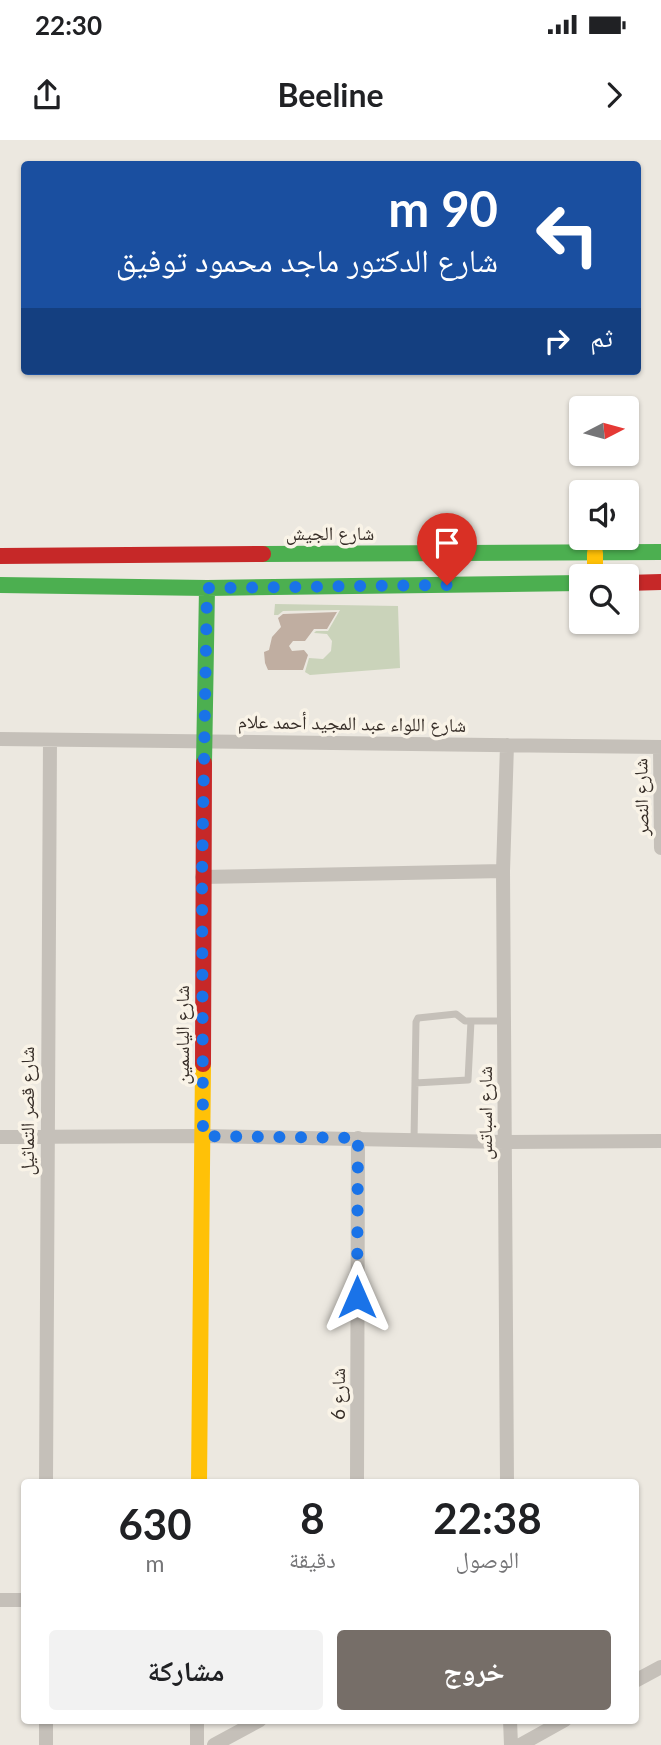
<!DOCTYPE html>
<html lang="ar">
<meta charset="utf-8">
<style>
:root{--surface:#fff;--page:#f2f2f2;--text:#202124;--muted:#757577;--accent:#766e68}
body{margin:0;font-family:Lato,"Noto Naskh Arabic",sans-serif;background:var(--page);color:var(--text);direction:rtl;height:100vh;display:flex;flex-direction:column;font-size:26px;white-space:nowrap}
*{box-sizing:border-box;margin:0}
p{font-size:23px;color:var(--muted)}
.icon{flex:none;width:38px;height:38px;fill:none;stroke:currentColor;stroke-width:2;stroke-linecap:round;stroke-linejoin:round}
.map{position:relative;flex:1;overflow:hidden;direction:ltr}
.side{position:absolute;left:21px;top:1339px;width:618px;height:245px;display:flex;flex-direction:column;background:var(--surface);border-radius:7px;box-shadow:0 2px 5px #0004;direction:rtl}
.side>*{flex:none}
.banner{position:absolute;left:21px;top:21px;width:620px;height:214px;border-radius:7px;box-shadow:0 2px 5px #0004;direction:rtl;background:#1a4fa0;color:#fff;overflow:hidden}
.needle{width:46px;rotate:84deg}
.fabs{position:absolute;left:569px;top:256px;display:grid;gap:14px}
.fabs a{display:grid;place-items:center;width:70px;height:70px;border-radius:7px;background:var(--surface);box-shadow:0 2px 5px #0004;font-size:35px}
.pin{position:absolute;display:grid;place-items:center;width:60px;height:60px;color:#fff;margin:-72px -30px;border-radius:50% 50% 50% 0;rotate:-45deg;box-shadow:0 0 7px #0007}
.pin .icon{rotate:45deg}
.me{position:absolute;width:77px;margin:-38px;rotate:0deg;stroke-linejoin:round;filter:drop-shadow(0 0 5px #0008)}
.turn{display:flex;align-items:center;gap:24px;height:147px;padding:0 28px;font-size:32px}
.turn .icon{width:91px;height:91px;stroke-width:2.5}
.turn b{display:block;font-size:49px;line-height:60px}
.then{display:flex;align-items:center;height:66px;padding:0 28px;background:#0003;gap:14px;font-size:26px}
.eta{display:flex;justify-content:space-evenly;align-items:center;height:119px;text-align:center}
.eta b{font-size:42px;font-weight:700;line-height:49px}
.action{display:flex;gap:14px;margin-top:auto;padding:14px 28px}
.action a{flex:1;height:80px;border-radius:7px;background:var(--accent);color:#fff;font-size:28px;font-weight:700;line-height:80px;text-align:center}
.action a+a{background:var(--page);color:var(--text)}
.status{display:flex;justify-content:space-between;align-items:center;height:49px;padding:0 35px;background:var(--surface);direction:ltr}
.status svg{height:19px;fill:currentColor}
header{display:flex;justify-content:space-between;align-items:center;height:91px;padding:0 28px;background:var(--surface);font-size:32px;font-weight:700}
.map>svg:first-child{display:block}
.green{fill:#cad3ba}
.building{fill:#c0aea1}
.lines{fill:none;stroke-linecap:round;stroke-linejoin:round}
.lane{stroke:#c5c0b9;stroke-width:7}
.street{stroke:#c5c0b9;stroke-width:14}
.fast{stroke:#4caf50;stroke-width:16}
.slow{stroke:#ffc107;stroke-width:16}
.jam{stroke:#c62828;stroke-width:16}
.route{stroke:#1a73e8;stroke-width:12;stroke-dasharray:0 21.6}
.labels{text-anchor:middle;stroke-width:7;stroke-linejoin:round;paint-order:stroke}
.street-label{font-size:19px;fill:#362d27;stroke:#f9f3e7}
</style>
<div class="status"><b>22:30</b><svg viewBox="0 0 49 12"><path d="M0 12V9h3v3zM5 12V6h3v6zM10 12V3h3v9zM15 12V0h3v12zM26 1h20v11H26zM47 4h2v5h-2z"/></svg></div>
<header><svg class="icon" aria-label="forward" viewBox="0 0 24 24"><path d="M9 5l7 7-7 7"/></svg>Beeline<svg class="icon" aria-label="share" viewBox="0 0 24 24"><path d="M12 15V3M7 8l5-5 5 5M5 13v7h14v-7"/></svg></header>
<div class="map">
<svg width="661" height="1605" viewBox="0 0 661 1605">
<rect width="100%" height="100%" fill="#ece8e0"/>
<path class="green" d="M275 464 398 466 400 528 310 535 305 532 309 518 323 519 331 511 332 501 327 494 314 493 316 491H328L340 470 283 471 278 475H274Z"/>
<path class="building" d="M337 472 327 489H314L305 501H293L289 506 292 511 304 510 308 515 303 530H268L265 523 264 512 269 510 272 497 281 487 278 478 283 474Z"/>
<g class="lines">
<path class="lane" d="M415 943 468 940 471 881
M414 1000 416 882 418 878 456 874 465 881H503"/>
<path class="street" d="M0 599 661 607
M507 605 503 731 507 1342
M660 607 661 708
M202 737 503 731
M0 997 203 996 504 1002 661 1001
M46 1342 50 600
M357 1342 358 998
M0 1460H24
M635 1541 661 1527
M46 1580V1605
M510 1580 511 1605
M197 1605V1580
M214 1605 260 1580
M520 1605 565 1580"/>
<path class="fast" d="M263 414 661 412
M0 445 207 448 581 443
M204 623 207 448"/>
<path class="slow" d="M595 413V436
M199 1342 203 924"/>
<path class="jam" d="M0 416 263 414
M626 443 661 442
M203 924 204 623"/>
</g>
<g class="lines">
<path class="route" d="M357 1157 358 998 203 996 202 737 207 448 447 445"/>
</g>
<g class="labels">
<g class="street-label">
<text x="330" y="400">شارع الجيش</text>
<text transform="translate(352 583) rotate(1)" y="7">شارع اللواء عبد المجيد أحمد علام</text>
<text transform="translate(641 657) rotate(-91)" y="7">شارع النصر</text>
<text transform="translate(182 895) rotate(-90)" y="7">شارع الياسمين</text>
<text transform="translate(27 971) rotate(-90)" y="7">شارع قصر التماثيل</text>
<text transform="translate(485 973) rotate(-90)" y="7">شارع اسباتس</text>
<text transform="translate(338 1254) rotate(-90)" y="7">شارع 6</text>
</g>
</g>
</svg>
<div class="fabs">
<a><svg class="needle" viewBox="-14 -14 28 28"><path d="M0-13l5 13h-10z" fill="#e53935"/><path d="M0 13l5-13h-10z" fill="#757577"/></svg></a>
<a><svg class="icon" aria-label="sound" viewBox="0 0 24 24"><path d="M4 9h4l5-4v14l-5-4H4zM17 9q2 3 0 6"/></svg></a>
<a><svg class="icon" aria-label="search" viewBox="0 0 24 24"><circle cx="10" cy="10" r="6"/><path d="M15 15l6 6"/></svg></a>
</div>
<div class="pin" style="left:447px;top:445px;background:#d93025"><svg class="icon" aria-label="arrive" viewBox="0 0 24 24"><path d="M6 21V4h12l-3 4 3 4H6"/></svg></div>
<svg class="me" style="left:357px;top:1157px" viewBox="-20 -20 40 40"><path d="M0-17L14 15 0 8-14 15z" fill="#1a73e8" stroke="#fff" stroke-width="4"/></svg>
<div class="banner">
<div class="turn"><svg class="icon" aria-label="left" viewBox="0 0 24 24"><path d="M17 20v-9H6M10 6l-5 5 5 5"/></svg><div><b>90 m</b>شارع الدكتور ماجد محمود توفيق</div></div>
<div class="then">ثم<svg class="icon" aria-label="right" viewBox="0 0 24 24"><path d="M7 20v-9h11M14 6l5 5-5 5"/></svg></div>
</div>
<section class="side">
<div class="eta">
<div><b>22:38</b><p>الوصول</p></div>
<div><b>8</b><p>دقيقة</p></div>
<div><b>630</b><p>m</p></div>
</div>
<div class="action"><a>خروج</a><a>مشاركة</a></div>
</section>
</div>
